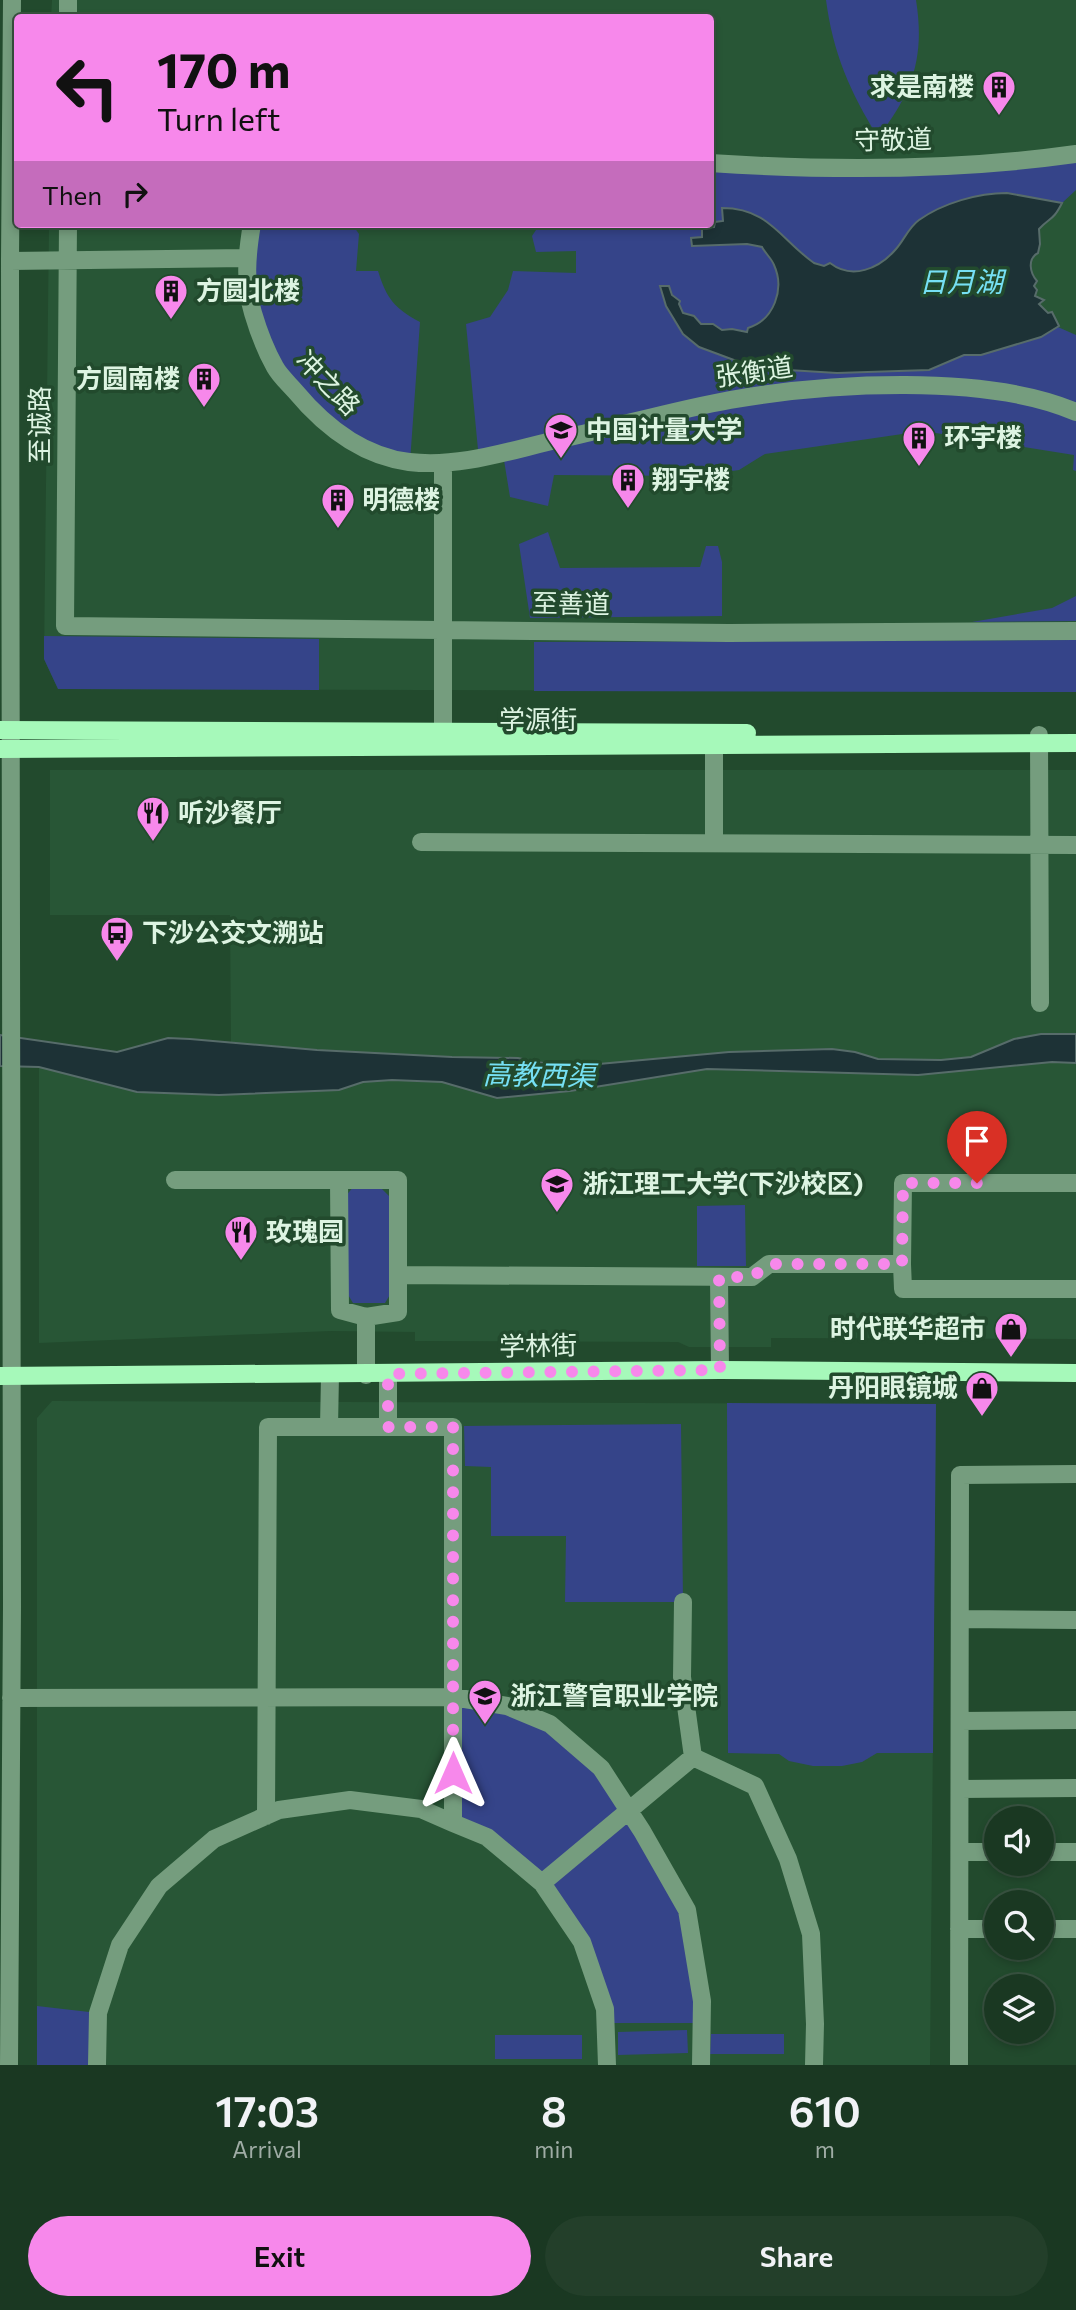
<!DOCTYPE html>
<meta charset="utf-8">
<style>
:root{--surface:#1a3822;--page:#233f2a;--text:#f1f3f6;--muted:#9faca5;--line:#385240;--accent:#f788eb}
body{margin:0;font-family:Commissioner,"Noto Sans SC",sans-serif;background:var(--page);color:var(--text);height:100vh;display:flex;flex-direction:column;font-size:26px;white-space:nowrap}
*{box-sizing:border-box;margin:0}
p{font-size:23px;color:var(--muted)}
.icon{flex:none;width:38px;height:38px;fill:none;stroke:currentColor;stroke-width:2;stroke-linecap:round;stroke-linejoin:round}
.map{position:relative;height:2065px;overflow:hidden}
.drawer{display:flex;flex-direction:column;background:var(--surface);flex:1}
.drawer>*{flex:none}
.hud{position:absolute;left:14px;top:14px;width:700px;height:214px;border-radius:7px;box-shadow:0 4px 10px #0003,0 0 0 2px var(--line);background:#f788eb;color:#111;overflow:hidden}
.tools{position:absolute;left:984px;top:1806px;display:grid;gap:14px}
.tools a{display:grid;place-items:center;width:70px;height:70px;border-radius:50%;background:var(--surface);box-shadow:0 4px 10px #0003,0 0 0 2px var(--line);font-size:35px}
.pin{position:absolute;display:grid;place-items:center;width:60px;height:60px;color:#fff;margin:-72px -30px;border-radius:50% 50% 50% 0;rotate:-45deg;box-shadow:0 0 7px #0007}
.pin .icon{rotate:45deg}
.me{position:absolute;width:77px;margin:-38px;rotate:0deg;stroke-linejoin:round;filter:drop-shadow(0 0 5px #0008)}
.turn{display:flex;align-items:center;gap:24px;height:147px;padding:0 28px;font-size:32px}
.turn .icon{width:91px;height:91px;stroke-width:2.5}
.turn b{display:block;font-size:49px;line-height:60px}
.then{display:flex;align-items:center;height:66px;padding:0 28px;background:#0003;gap:14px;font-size:26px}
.eta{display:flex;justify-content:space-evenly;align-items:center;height:119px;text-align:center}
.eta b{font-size:42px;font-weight:600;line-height:49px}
.button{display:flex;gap:14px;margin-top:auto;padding:14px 28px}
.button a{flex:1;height:80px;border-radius:42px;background:var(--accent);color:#111;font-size:28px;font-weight:600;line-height:80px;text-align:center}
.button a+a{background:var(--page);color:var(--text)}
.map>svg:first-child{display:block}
.built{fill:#285636}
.green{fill:#354489}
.water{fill:#1d3236;stroke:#576c6a;stroke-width:2}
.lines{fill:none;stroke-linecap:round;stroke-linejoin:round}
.minor{stroke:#759d7e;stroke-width:18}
.major{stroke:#a6f9ba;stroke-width:18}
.route{stroke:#f788eb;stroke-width:12;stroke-dasharray:0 21.6}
.labels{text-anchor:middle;stroke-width:7;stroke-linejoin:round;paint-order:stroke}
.poi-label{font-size:26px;font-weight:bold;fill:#ddf4e2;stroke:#224a2d;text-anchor:start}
.street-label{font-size:26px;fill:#ddf4e2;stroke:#224a2d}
.water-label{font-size:28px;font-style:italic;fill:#76e0f4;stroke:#224a2d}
</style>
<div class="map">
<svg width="1076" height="2065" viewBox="0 0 1076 2065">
<rect width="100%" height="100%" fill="#224a2d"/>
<path class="built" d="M52 0H1076V692L58 689 44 659 49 224H710V18H51Z
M50 770H1076V1034H1041L1014 1039 970 1057 941 1060 878 1059 855 1052H729L588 1065 548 1064 518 1058 452 1057 317 1050 231 1043 230 915H50Z
M1052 1062 1076 1063V1339L771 1338V1347H689L678 1342 415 1341V1332L330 1331 39 1343V1067L137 1092 219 1095 338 1090 363 1082 392 1080 442 1082 497 1097 642 1080 707 1069 918 1075Z
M52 1401 936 1404 930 2065H37V1418Z"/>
<path class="green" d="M826 0H916C925 56 913 93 878 137 850 92 833 53 826 0Z
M1076 158V190L1062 203 1017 229V309L1076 335V471L1073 470 1074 455 923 431 765 454 739 470 698 476 554 475 548 506 510 497 503 454 479 460 466 324 490 317 508 290 513 271 576 273V251L536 252 532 236 540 224H710L711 163Z
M252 224H352L359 234 356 271H378C387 299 394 308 420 322L410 462 345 438 275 368 252 312Z
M548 532 560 568 700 567 706 546H718L722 562V616L530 618 519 544Z
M1076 596V621L972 622 1052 608Z
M44 636 319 639V690L58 689 44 659Z
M1076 640V692L534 691V642Z
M354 1186H379L389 1196 391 1293 385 1303H353L347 1293 345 1197Z
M745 1205 746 1266H697V1206Z
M727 1403 936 1404 933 1753H877L862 1762 842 1766H813L789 1761 779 1754 728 1753Z
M681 1424 683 1602H565L566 1536H491V1467L465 1466 464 1426Z
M453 1697 550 1724 601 1768 687 1910 702 2023H606L582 1942 542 1883 453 1823Z
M37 2006 98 2013 97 2065H37Z
M687 2030 688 2053 618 2055V2032Z
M711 2034H784V2054H710Z
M495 2035H582V2059H495Z"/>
<path class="water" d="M1007 193 1062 203C1053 221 1050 217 1039 229L1040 244 1038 253C1027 259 1030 273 1037 281L1034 286 1037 290 1035 296 1044 300 1039 304 1048 313 1052 312 1059 326 1041 337 981 355H964L929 370 837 373 772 369 750 366 699 347 683 334 666 306 660 286H669L672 295 680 301 679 304 683 313 694 316 701 324H713L722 330 732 329 747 332 748 328C774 320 785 289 774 265 772 259 765 253 762 247L747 244 692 246 691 238 702 237V228L714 227 715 222 723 221 722 208C769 208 780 239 814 263L824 266 830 263C852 280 879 269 896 249 904 240 909 227 919 220 943 203 978 193 1007 193Z
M1041 1034H1076V1063L1052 1062 918 1075 707 1069 570 1091 497 1098 442 1082 392 1080 363 1082 339 1090 219 1095 137 1092 39 1067 0 1066V1035L117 1052 168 1038 190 1039 317 1050 452 1057 518 1058 548 1064 588 1065 729 1052 832 1049 855 1052 878 1059 941 1060 971 1057 1014 1039Z"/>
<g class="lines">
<path class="minor" d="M68 0V18
M710 163C832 171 956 171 1076 154
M68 224 65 626 729 633 1076 631
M252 224C247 253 244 284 253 313 258 330 266 351 275 367 280 376 289 384 295 391 325 427 362 456 409 462 464 468 513 449 565 438 620 426 675 410 730 400 826 383 986 373 1076 412
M10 261 246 258
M443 464V731
M714 733V842
M1039 735 1040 1003
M421 842 1076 845
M175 1180H398V1312L366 1317
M339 1180 340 1310 366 1317V1375
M902 1264 903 1183H1076
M398 1275 752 1277 769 1264H902L903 1289H1076
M719 1277 720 1370
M388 1374V1427
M329 1427 330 1375
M683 1602 682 1677 693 1757 755 1786 788 1859 811 1934 815 2024 814 2065
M961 1619 1076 1620
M11 1698 453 1697 507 1706 550 1724 601 1768 642 1831 687 1910 702 2001 701 2065
M960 1721 1076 1720
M960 1789 1076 1788
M266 1816 268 1427H453V1823
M961 1852H996
M1041 1852H1076
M542 1883 693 1757
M959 1929H996
M1041 1929H1076
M9 2065 12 1606 10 261 12 0
M97 2065 98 2013 120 1945 159 1886 214 1839 279 1810 350 1800 421 1809 453 1823 487 1837 542 1883 582 1942 605 2009 607 2065
M959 2065 960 1475 1076 1474"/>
<path class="major" d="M0 730 747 733
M0 749 1076 743
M0 1376 720 1370 1076 1373"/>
</g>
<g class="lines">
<path class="route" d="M453 1773V1427H388V1374L720 1370 719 1277H752L769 1264H902L903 1183H977"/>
</g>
<defs>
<symbol id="building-pin" viewBox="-11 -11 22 30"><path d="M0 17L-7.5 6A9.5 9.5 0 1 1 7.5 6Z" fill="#f788eb" stroke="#224a2d"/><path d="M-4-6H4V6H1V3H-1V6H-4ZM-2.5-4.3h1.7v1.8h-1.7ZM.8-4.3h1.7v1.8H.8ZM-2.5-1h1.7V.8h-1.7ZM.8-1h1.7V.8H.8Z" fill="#111"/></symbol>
<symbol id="university-pin" viewBox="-11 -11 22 30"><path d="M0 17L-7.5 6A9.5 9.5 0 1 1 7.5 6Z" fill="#f788eb" stroke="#224a2d"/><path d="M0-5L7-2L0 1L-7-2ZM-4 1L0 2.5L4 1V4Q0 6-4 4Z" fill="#111"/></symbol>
<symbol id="restaurant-pin" viewBox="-11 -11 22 30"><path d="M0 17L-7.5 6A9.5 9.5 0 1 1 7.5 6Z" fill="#f788eb" stroke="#224a2d"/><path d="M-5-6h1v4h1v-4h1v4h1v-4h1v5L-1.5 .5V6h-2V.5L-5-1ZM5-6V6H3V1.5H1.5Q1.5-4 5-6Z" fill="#111"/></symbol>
<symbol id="bus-pin" viewBox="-11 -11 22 30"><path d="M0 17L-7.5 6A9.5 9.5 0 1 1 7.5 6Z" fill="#f788eb" stroke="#224a2d"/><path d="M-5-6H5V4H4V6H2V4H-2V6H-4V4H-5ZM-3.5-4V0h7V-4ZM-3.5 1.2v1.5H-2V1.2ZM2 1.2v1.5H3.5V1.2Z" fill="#111"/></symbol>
<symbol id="shop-pin" viewBox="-11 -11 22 30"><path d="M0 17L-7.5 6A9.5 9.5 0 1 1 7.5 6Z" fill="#f788eb" stroke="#224a2d"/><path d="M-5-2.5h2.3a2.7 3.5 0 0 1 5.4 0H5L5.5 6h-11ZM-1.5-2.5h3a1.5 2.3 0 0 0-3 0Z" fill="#111"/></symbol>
</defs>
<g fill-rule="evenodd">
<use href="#building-pin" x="980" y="68" width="38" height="52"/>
<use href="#building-pin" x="152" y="272" width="38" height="52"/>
<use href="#building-pin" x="185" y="360" width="38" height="52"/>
<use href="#university-pin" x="542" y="411" width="38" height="52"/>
<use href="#building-pin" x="900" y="419" width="38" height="52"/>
<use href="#building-pin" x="609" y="461" width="38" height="52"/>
<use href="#building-pin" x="319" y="481" width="38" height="52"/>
<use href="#restaurant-pin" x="134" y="794" width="38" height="52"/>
<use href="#bus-pin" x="98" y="914" width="38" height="52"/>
<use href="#university-pin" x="538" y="1165" width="38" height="52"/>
<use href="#restaurant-pin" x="222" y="1213" width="38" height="52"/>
<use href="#shop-pin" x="992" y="1310" width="38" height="52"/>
<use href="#shop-pin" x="963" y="1369" width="38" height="52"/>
<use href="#university-pin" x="466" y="1677" width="38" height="52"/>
</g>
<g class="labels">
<g class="poi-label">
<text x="974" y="96" text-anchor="end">求是南楼</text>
<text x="196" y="300">方圆北楼</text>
<text x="180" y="388" text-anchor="end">方圆南楼</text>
<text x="586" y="439">中国计量大学</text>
<text x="944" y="447">环宇楼</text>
<text x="652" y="489">翔宇楼</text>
<text x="362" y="509">明德楼</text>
<text x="178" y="822">听沙餐厅</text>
<text x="142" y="942">下沙公交文溯站</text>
<text x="582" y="1193">浙江理工大学(下沙校区)</text>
<text x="266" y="1241">玫瑰园</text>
<text x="986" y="1338" text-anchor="end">时代联华超市</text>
<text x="958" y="1397" text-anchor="end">丹阳眼镜城</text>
<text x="510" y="1705">浙江警官职业学院</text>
</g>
<g class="street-label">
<text transform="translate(893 140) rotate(-1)" y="9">守敬道</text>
<text transform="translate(754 372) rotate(-8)" y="9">张衡道</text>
<text transform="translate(328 383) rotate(46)" y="9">冲之路</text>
<text transform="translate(40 425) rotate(-90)" y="9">至诚路</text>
<text transform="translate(571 604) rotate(1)" y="9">至善道</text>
<text x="538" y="729">学源街</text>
<text transform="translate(538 1346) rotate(-1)" y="9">学林街</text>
</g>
<g class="water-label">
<text x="961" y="292">日月湖</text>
<text transform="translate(539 1075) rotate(1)" y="10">高教西渠</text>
</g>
</g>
</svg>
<div class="tools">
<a><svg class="icon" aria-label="sound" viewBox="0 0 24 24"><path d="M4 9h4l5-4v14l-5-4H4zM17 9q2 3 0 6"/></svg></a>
<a><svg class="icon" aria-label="search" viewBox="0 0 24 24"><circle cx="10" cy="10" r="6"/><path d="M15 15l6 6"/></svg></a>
<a><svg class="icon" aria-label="layers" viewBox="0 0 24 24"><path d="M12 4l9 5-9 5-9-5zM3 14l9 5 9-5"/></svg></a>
</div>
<div class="pin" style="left:977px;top:1183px;background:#d93025"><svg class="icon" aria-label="arrive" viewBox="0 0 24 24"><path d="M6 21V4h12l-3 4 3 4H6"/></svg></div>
<svg class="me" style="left:453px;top:1773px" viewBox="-20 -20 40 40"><path d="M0-17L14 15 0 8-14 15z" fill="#f788eb" stroke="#fff" stroke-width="4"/></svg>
<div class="hud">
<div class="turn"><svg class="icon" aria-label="left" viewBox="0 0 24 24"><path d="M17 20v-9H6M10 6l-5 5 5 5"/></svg><div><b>170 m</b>Turn left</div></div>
<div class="then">Then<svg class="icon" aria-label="right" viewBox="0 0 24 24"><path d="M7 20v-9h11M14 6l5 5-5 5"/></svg></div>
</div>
</div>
<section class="drawer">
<div class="eta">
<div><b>17:03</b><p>Arrival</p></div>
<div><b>8</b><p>min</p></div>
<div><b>610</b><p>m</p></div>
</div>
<div class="button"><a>Exit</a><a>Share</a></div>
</section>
